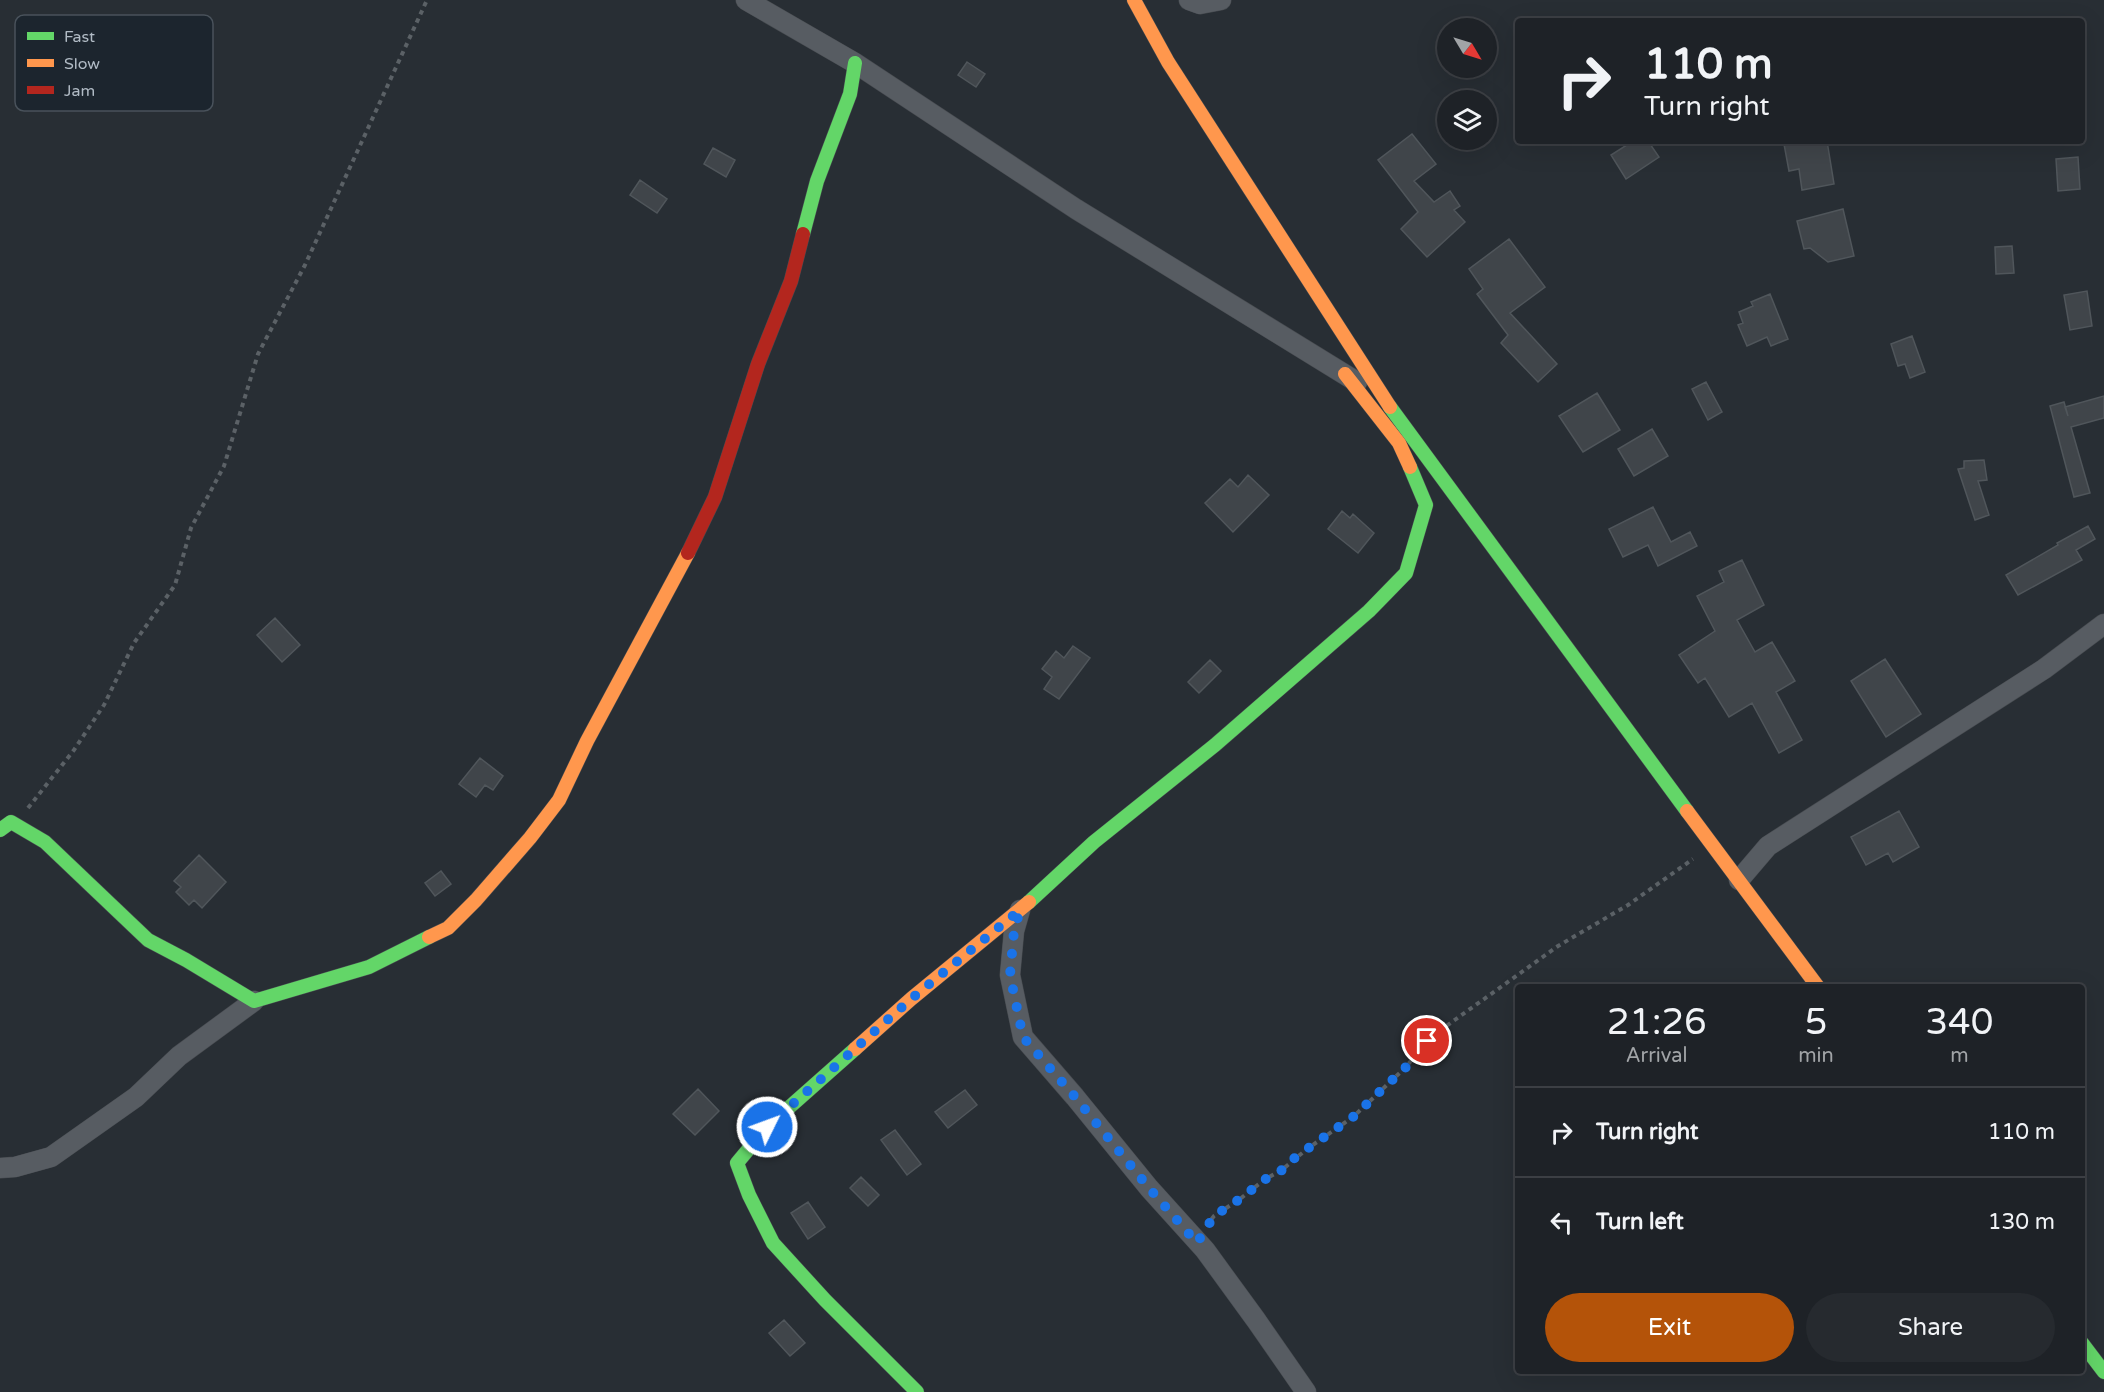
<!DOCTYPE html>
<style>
:root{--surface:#1e2227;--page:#262a2f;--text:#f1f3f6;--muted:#a1a4a7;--line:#3c3f44;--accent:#b45309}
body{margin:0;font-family:"Varela Round",sans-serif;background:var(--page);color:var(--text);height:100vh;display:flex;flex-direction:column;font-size:22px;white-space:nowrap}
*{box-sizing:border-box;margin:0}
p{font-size:20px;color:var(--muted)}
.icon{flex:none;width:33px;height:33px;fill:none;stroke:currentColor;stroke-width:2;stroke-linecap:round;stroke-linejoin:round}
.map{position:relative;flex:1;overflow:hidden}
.panel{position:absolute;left:1515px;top:984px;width:570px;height:390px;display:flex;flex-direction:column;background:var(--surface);border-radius:6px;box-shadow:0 6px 24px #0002,0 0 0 2px var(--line)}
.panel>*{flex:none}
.banner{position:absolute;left:1515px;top:18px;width:570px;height:126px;border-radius:6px;box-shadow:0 6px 24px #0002,0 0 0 2px var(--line);background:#1e2227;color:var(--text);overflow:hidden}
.needle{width:39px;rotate:128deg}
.controls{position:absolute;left:1437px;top:18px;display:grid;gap:12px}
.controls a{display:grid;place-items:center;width:60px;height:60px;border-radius:50%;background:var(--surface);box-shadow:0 6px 24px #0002,0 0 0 2px var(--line);font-size:30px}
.pin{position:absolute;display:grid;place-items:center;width:51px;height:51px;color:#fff;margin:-26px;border:3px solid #fff;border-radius:50%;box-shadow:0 2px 6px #0007}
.me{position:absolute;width:66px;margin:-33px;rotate:48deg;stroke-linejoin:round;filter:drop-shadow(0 0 4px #0008)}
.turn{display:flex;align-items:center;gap:21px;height:126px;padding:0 30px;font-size:27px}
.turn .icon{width:78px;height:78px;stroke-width:2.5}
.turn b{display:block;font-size:42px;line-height:51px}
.eta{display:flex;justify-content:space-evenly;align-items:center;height:102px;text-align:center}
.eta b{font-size:36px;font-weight:600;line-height:42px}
.primary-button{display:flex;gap:12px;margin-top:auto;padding:12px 30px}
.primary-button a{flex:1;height:69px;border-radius:36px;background:var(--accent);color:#fff;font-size:24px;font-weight:600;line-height:69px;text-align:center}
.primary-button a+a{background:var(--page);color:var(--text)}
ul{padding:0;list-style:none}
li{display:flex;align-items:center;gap:18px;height:90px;padding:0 30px;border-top:2px solid var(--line)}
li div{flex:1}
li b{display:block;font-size:22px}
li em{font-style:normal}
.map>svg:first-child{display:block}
.building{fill:#40454a;stroke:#50565b;stroke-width:1.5}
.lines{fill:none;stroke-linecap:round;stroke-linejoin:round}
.street-casing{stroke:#464a4f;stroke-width:21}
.fast-casing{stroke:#464a4f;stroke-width:15}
.slow-casing{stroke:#464a4f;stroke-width:15}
.jam-casing{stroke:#464a4f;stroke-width:15}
.path{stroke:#5b6166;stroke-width:4;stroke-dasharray:4.5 4.5;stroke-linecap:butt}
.street{stroke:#575c62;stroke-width:20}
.fast{stroke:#63d668;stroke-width:14}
.slow{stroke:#ff974d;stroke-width:14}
.jam{stroke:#b3261e;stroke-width:14}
.route{stroke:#1a73e8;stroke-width:10;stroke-dasharray:0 18}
.key{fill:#1c252e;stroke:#49525b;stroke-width:1.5}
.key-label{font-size:16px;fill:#b1bbc5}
</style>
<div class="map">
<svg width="2104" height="1392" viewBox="0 0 2104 1392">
<rect width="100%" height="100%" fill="#282e34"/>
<path class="building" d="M967 62 985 74 976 87 958 75Z
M1412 134 1436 164 1414 181 1434 202 1450 191 1460 206 1454 210 1465 222 1427 257 1401 229 1418 212 1378 160Z
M1633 141H1648L1659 157 1626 179 1611 155Z
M1801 141H1827L1834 184 1802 190 1799 169 1789 171 1784 144Z
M713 148 735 160 726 177 704 164Z
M2078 157 2080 189 2058 191 2056 159Z
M640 180 667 199 657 213 630 195Z
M1843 209 1854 256 1828 262 1810 248 1804 249 1797 221Z
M1509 239 1545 287 1510 313 1557 364 1538 382 1501 343 1508 335 1477 294 1483 289 1469 269Z
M2012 246 2014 273 1996 274 1995 247Z
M2087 291 2092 326 2070 330 2064 295Z
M1770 294 1788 339 1771 346 1767 337 1747 346 1738 325 1743 323 1739 312 1753 306 1751 302Z
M1912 336 1925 372 1910 378 1905 364 1898 366 1891 344Z
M1706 382 1722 412 1708 420 1692 389Z
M1597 393 1620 430 1583 452 1559 416Z
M2104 396V418L2071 427 2090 493 2074 497 2050 406 2064 402 2068 416 2065 407Z
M1652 429 1668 456 1634 476 1618 449Z
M1984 460 1987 480 1978 481 1989 515 1975 520 1958 469 1964 468V461Z
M1248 475 1269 495 1233 532 1205 503 1230 479 1238 487Z
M1653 507 1671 542 1690 532 1697 546 1658 566 1648 545 1623 557 1609 529Z
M1342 511 1350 518 1353 514 1374 533 1358 553 1328 529Z
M2088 526 2095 539 2076 550 2082 560 2018 595 2006 575 2058 545 2057 543Z
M1742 560 1764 605 1737 620 1755 652 1772 642 1795 681 1776 692 1802 740 1779 753 1752 703 1729 717 1705 678 1698 683 1679 655 1715 631 1697 596 1724 582 1719 571Z
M275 618 300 645 282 662 257 635Z
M1073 646 1090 658 1059 699 1044 689 1052 677 1042 669 1056 651 1064 658Z
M1885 659 1921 714 1886 737 1851 681Z
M1210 660 1221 671 1199 693 1188 682Z
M480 758 503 776 493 790 485 785 476 797 459 784Z
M1899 811 1919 847 1893 862 1888 853 1866 865 1851 837Z
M199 855 226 882 202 908 194 900 189 905 176 892 181 887 174 881Z
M441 871 451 884 435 896 425 883Z
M698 1089 719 1111 695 1135 673 1114Z
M965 1090 977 1105 948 1128 935 1112Z
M895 1130 921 1164 907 1175 881 1140Z
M861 1177 879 1195 868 1206 850 1188Z
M808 1202 825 1227 808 1239 791 1213Z
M784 1320 805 1343 790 1356 769 1333Z"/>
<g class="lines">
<defs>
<path id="street" d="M746 0 855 63 1076 209 1357 382
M1189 0 1200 4 1221 0
M1739 880 1768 846 2044 669 2104 624
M1020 910 1014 931 1010 975 1023 1037 1075 1097 1149 1188 1205 1250 1256 1320 1306 1392
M0 1168 15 1167 51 1157 136 1097 179 1056 254 1001"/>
<path id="fast" d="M803 234 817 181 850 94 855 63
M1390 407 1687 811
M0 830 11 822 45 842 148 940 186 960 254 1001 369 967 429 937
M1029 902 1094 842 1215 745 1369 611 1406 573 1426 505 1410 467
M855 1049 767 1127 737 1163 749 1195 773 1243 825 1300 917 1392
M2082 1343 2104 1372"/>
<path id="slow" d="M1134 0 1168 62 1390 407
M1345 374 1399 443 1410 467
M1687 811 1818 987
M429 937 448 928 476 900 530 838 559 800 587 741 688 553
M855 1049 911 999 1029 902"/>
<path id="jam" d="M688 553 715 497 758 364 791 281 803 234"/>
</defs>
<use href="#street" class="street-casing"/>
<use href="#fast" class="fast-casing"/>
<use href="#slow" class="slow-casing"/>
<use href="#jam" class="jam-casing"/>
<path class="path" d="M28 808 74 750 104 705 134 643 175 585 191 528 224 466 258 354 305 265 427 0
M1206 1226 1214 1216 1240 1199 1264 1180 1283 1169 1307 1149 1353 1117 1406 1067 1427 1041 1438 1032 1558 946 1628 905 1693 859"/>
<use href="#street" class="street"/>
<use href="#fast" class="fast"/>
<use href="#slow" class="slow"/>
<use href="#jam" class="jam"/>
</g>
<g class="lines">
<path class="route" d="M767 1127 911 999 1020 910 1014 931 1010 975 1023 1037 1075 1097 1149 1188 1197 1243 1214 1216 1240 1199 1264 1180 1284 1169 1288 1163 1307 1149 1353 1117 1406 1067 1427 1041"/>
</g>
<rect x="15" y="15" width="198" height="96" rx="9" class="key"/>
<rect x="27" y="32" width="27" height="8" fill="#63d668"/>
<rect x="27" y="59" width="27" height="8" fill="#ff974d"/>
<rect x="27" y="86" width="27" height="8" fill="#b3261e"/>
<g class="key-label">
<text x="64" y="42">Fast</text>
<text x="64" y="69">Slow</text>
<text x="64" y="96">Jam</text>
</g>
</svg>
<div class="controls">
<a><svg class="needle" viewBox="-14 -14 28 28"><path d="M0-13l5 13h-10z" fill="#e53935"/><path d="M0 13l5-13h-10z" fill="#a1a4a7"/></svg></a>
<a><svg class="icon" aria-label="layers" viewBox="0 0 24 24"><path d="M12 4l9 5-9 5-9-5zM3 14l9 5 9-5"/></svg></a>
</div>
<div class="pin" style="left:1427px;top:1041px;background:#d93025"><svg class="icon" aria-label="arrive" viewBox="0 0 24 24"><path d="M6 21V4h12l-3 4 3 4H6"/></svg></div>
<svg class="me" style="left:767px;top:1127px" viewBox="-20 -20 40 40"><circle r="17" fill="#1a73e8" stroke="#fff" stroke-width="3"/><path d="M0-11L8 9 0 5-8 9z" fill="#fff"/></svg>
<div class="banner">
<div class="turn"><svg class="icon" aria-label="right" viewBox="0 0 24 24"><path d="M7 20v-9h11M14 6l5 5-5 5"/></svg><div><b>110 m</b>Turn right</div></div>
</div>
<section class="panel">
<div class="eta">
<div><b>21:26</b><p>Arrival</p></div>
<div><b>5</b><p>min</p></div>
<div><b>340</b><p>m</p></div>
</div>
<ul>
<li><svg class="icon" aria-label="right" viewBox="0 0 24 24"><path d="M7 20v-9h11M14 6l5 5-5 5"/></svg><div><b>Turn right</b></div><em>110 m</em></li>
<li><svg class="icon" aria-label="left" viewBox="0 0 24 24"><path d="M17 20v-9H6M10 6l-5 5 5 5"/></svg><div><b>Turn left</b></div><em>130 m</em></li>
</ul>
<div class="primary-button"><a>Exit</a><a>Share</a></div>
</section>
</div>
